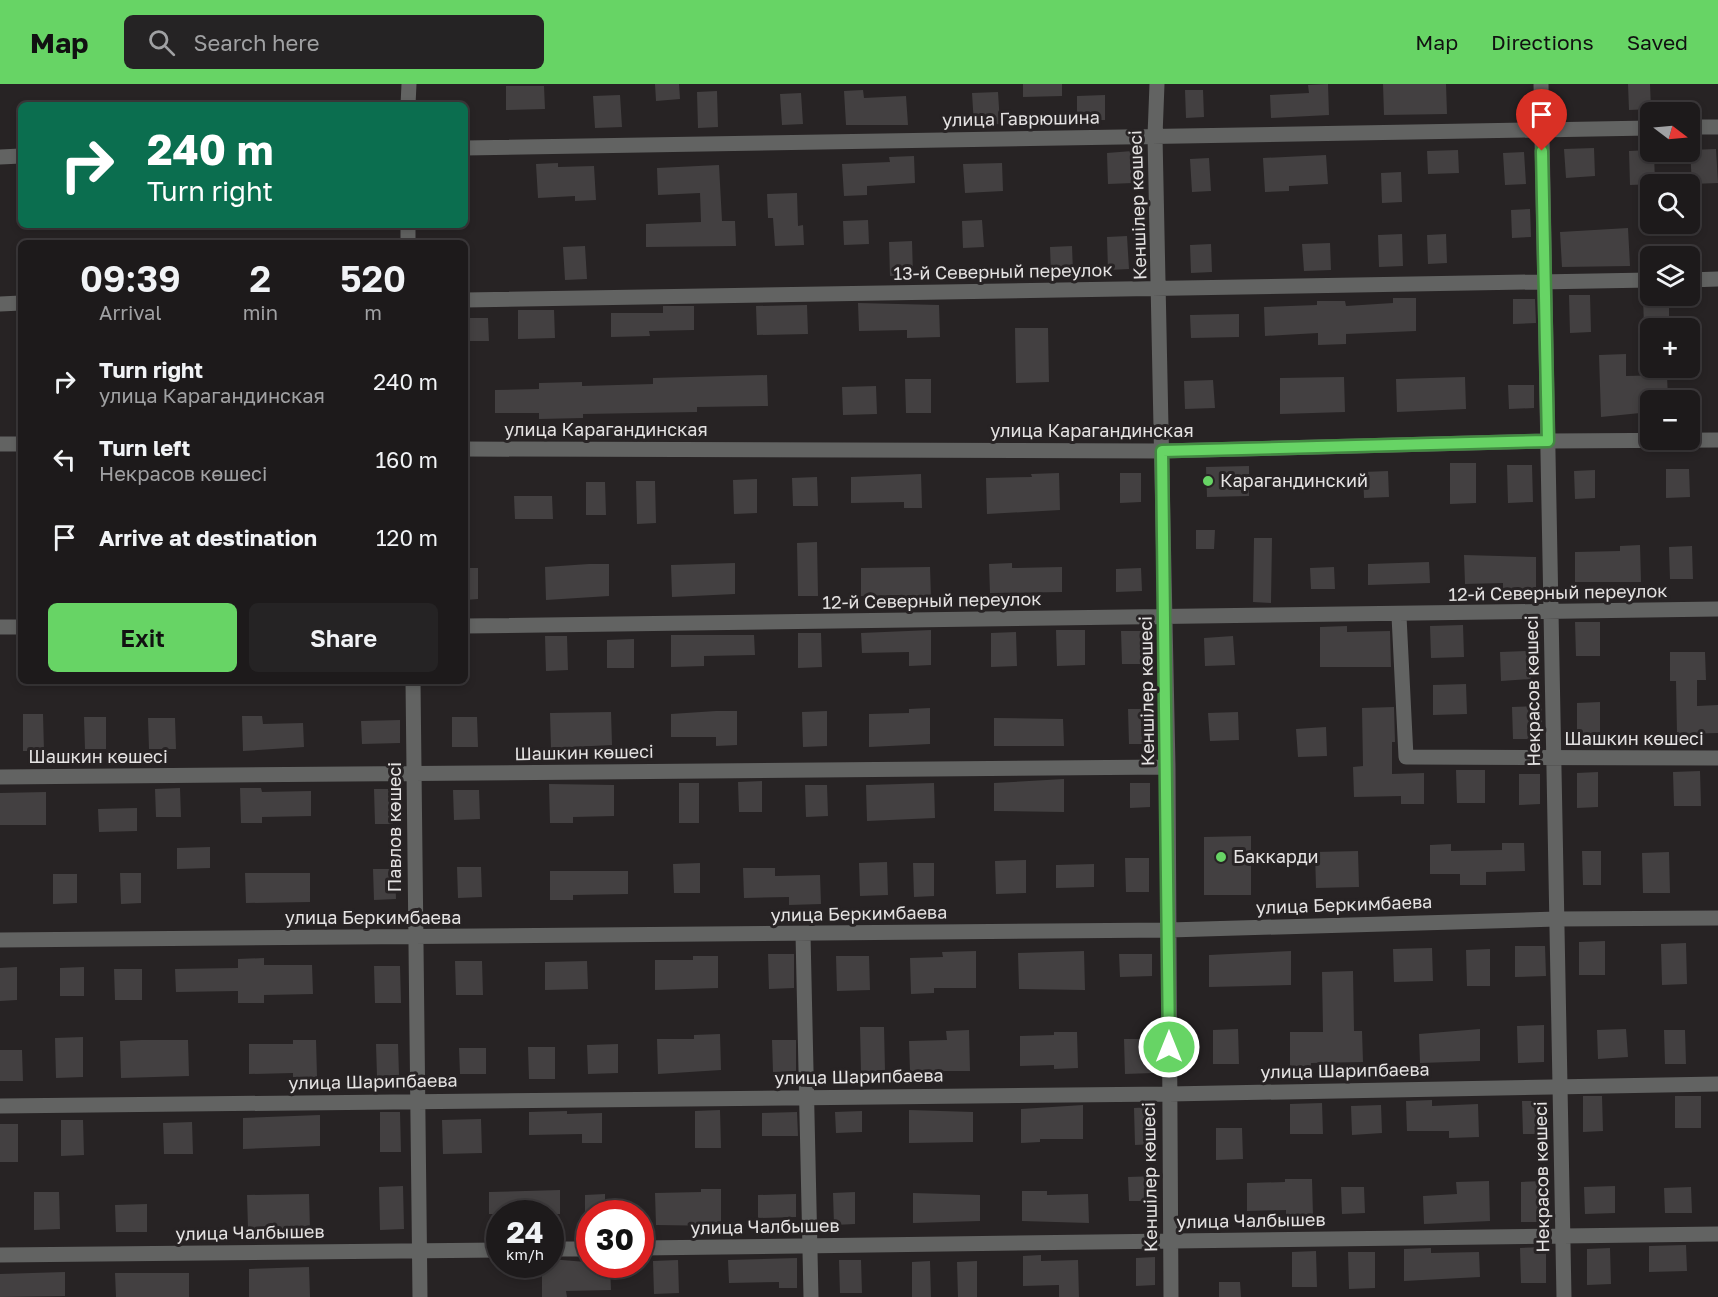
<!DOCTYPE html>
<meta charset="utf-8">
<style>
:root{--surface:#1d1a1b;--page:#252324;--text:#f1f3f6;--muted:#a0a1a3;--line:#3b383a;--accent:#67d465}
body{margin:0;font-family:"Golos Text",sans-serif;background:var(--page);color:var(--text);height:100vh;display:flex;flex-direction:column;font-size:22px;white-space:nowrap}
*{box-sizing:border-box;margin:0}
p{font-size:20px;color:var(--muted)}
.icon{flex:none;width:33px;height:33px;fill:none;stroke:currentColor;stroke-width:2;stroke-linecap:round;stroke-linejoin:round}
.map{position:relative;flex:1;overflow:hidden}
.details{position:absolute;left:18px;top:156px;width:450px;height:444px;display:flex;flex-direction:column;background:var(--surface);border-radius:9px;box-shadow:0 3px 9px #0003,0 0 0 2px var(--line)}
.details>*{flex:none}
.hud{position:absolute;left:18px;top:18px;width:450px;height:126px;border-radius:9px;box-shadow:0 3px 9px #0003,0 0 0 2px var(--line);background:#0b6e4f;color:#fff;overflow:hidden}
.needle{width:39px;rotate:106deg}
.fabs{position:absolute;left:1640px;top:18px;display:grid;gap:12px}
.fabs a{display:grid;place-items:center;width:60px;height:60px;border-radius:9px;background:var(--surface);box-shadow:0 3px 9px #0003,0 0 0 2px var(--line);font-size:30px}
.speed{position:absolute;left:486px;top:1116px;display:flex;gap:12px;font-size:30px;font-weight:700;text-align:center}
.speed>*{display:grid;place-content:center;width:78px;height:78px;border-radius:50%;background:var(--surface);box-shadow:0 3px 9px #0003,0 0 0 2px var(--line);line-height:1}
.speed small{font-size:15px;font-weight:400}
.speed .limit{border:9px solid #d22;background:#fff;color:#111}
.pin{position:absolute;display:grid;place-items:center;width:51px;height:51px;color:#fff;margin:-62px -26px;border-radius:50% 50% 50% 0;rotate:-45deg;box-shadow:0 0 6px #0007}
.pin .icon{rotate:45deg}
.me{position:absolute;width:66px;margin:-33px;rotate:0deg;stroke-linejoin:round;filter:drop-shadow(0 0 4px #0008)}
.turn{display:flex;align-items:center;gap:21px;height:126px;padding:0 30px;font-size:27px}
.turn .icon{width:78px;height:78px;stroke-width:2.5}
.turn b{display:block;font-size:42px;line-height:51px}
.eta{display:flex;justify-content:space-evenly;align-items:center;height:102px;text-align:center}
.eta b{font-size:36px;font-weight:600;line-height:42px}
.button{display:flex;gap:12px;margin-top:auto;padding:12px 30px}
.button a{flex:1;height:69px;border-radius:9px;background:var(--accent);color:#111;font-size:24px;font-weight:600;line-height:69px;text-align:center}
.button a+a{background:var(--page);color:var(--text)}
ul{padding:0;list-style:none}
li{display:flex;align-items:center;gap:18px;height:78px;padding:0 30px}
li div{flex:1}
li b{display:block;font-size:22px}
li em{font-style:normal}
header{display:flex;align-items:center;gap:36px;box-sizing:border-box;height:84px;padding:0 30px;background:var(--accent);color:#111}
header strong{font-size:28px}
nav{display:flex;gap:33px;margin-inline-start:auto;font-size:21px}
.search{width:420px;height:54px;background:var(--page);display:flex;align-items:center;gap:15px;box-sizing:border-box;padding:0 21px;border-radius:9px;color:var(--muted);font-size:22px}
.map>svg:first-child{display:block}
.building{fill:#434041}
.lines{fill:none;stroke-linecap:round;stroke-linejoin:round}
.minor{stroke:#626362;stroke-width:15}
.route-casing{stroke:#438a42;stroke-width:15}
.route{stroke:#67d465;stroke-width:10}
.poi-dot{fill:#67d465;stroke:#272324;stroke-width:2}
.labels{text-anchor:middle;stroke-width:6;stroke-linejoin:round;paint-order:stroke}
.street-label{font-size:18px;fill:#e4e2e2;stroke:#272324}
.poi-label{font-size:18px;fill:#e4e2e2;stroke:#272324;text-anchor:start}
</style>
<header>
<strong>Map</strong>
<div class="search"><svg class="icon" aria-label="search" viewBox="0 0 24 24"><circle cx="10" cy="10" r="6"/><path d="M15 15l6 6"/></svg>Search here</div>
<nav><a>Map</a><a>Directions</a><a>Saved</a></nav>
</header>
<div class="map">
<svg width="1718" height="1213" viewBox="0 0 1718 1213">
<rect width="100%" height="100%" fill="#272324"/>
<path class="building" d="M655 0H679L680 15 656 17Z
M1023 0H1062V12L1023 13Z
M1328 0 1329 31 1271 34 1270 11 1309 9 1308 1Z
M1383 0H1446L1447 30 1384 31Z
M1628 0H1650L1651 25 1629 26Z
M506 2H544L545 25 506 26Z
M863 6 864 14 906 12 908 41H846L844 7Z
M1185 6H1203L1204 33 1186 34Z
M717 7 718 43 698 44 697 8Z
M998 8 1000 40 974 41 972 9Z
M801 9 803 40 782 41 780 10Z
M620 11 622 43 595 44 593 12Z
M1105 11V36H1077V12Z
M1594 64 1595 92 1566 94 1564 65Z
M1716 65 1718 99 1692 100 1690 66Z
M1458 66 1459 89 1428 90 1427 67Z
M1650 66 1654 68 1655 100 1630 101 1629 67Z
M1132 67 1133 99 1108 100 1107 69Z
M1524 68 1526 100 1505 101 1503 69Z
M1326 71 1328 100 1289 102V107L1265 108 1263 74Z
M914 72 915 99 867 102V111L844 112 842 80 890 78 889 73Z
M1209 74 1211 107 1192 108 1190 75Z
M558 79V83L594 82 596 116 575 117V112L538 114 536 80Z
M1002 79 1003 107 965 109 963 80Z
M719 81 722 137H735L736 162 646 163V140L701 138 700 109 658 111 657 84Z
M1401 88 1402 118 1382 119 1381 89Z
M797 109 798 142 803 141 804 161 775 162 773 134H768L767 110Z
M1530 125 1531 153 1512 154 1511 126Z
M868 136 869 160 844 161 843 137Z
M982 136 984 163 963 164 962 137Z
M1628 144 1630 182 1562 183 1560 148Z
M1402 150 1403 182 1379 183 1378 151Z
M1446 150 1447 179 1428 180 1427 151Z
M1127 152 1129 185 1108 186 1107 153Z
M912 157 913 191 890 192 889 158Z
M1330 159 1331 186 1304 187 1302 160Z
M1211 160 1212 188 1191 189 1190 161Z
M585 162 587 195 565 196 563 163Z
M1072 162 1073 188 1051 189 1050 163Z
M1569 211H1590L1591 248 1570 249Z
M1669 212V241L1644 242 1643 213Z
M1393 214H1416V247L1346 250V260L1318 261V249L1265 252 1264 223 1317 221V217H1345L1346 222 1393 219Z
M1513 215H1535L1536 239 1513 240Z
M858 219 939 221 940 253 907 254V246L859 247Z
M807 221 808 250 757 251 756 222Z
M663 222H694V246L649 247 650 252 611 253V229H663Z
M518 226H554L555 254 518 255Z
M1239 230V253L1191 254 1190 231Z
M465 234H488L489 257H465Z
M1015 244H1048L1049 298 1016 299Z
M1626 270V292L1667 291 1668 316H1650V328L1601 333 1599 271Z
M767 291 768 322 697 323V328L583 330V334L539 335V329H495V306L539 305V299L582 298V302L653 300V294Z
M1344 293 1345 328 1280 330V294Z
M1465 293 1466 325 1397 328 1396 295Z
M905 295H931V329H906Z
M1213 296 1215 324 1185 325 1184 297Z
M1508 301H1534V324L1509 325Z
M876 302 877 330 843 331 842 303Z
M1450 379H1476V419L1450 420Z
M1507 381H1532L1533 418 1508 419Z
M1249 382V412L1207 413 1206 383Z
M1666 385H1689L1690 413 1666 414Z
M1595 386V414L1575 415 1574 387Z
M1388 387 1389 413 1364 414 1363 388Z
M1059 389 1060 426 987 430 986 394 1032 393 1031 390Z
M1120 389H1141V418L1120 419Z
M921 390 922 424H904V418L851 419V393Z
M817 393 818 422H793L792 394Z
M757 395V429L734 430 733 396Z
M636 397H655L656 439 637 440Z
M586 398H605L606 431H586Z
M514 412H552L553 435H515Z
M1196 446H1215L1214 465H1196Z
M1254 454H1272L1271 519 1253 518Z
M817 458 818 512H798L797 459Z
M1640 461 1641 498H1575V468L1620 467V462Z
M1692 462 1693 495H1670L1669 463Z
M1464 471 1536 473V513L1503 514V499L1465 500Z
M1429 478 1430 499 1368 501V480Z
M735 479V510L672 513 671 481Z
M1012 479V484L1062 483V508L990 509 989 480Z
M589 480H609V512L546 516 545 483Z
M930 483 931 514 903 515V511L861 512V484Z
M1334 483 1335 505H1311L1310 484Z
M465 484H478V515L465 516Z
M1141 484 1142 507 1116 508V485Z
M1575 538H1600V572H1576Z
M1463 541 1464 573 1431 574 1430 542Z
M1347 542V548L1390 547 1391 583H1320V543Z
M931 546V581L909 582V568L862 569 861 549Z
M1056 546H1085V581L1057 582Z
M1121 547H1142L1143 580H1122Z
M1016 548 1017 582 991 583V549Z
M798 549H821L822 583 798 584Z
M671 551H754L755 571 704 572V582L671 583Z
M545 552H567L568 586 546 587Z
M1233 552 1235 581 1205 582 1204 554Z
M634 555V584H607V556Z
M1529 567 1531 595 1501 597 1500 568Z
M1670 568H1705L1706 596H1697V622L1718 621V649L1677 650 1676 597H1670Z
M1466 600 1467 630 1433 631V601Z
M1600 618V651L1577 652V619Z
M1542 622V655H1513L1512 623Z
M1394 623 1395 658H1392V690L1424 689V720H1401V712L1354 713 1353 683 1363 682 1362 624Z
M930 624V660L869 663V630L909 629V625Z
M1128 625H1149L1150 660H1129Z
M716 627H737V661L716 662V653H671V630Z
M827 627V662L803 663 802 628Z
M611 628 612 661 551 664 550 629Z
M1238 628 1239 656 1210 657 1208 629Z
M23 630H43L44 667H23Z
M242 632H262L263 640 303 639 304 663 243 667Z
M84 633H106V665H85Z
M452 633H477L478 663H452Z
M148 634H175L176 665H149Z
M994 634 1063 635 1064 662H994Z
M400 636V659L362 660 361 637Z
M1326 643 1327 672 1298 673 1296 645Z
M1456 686H1485V719H1457Z
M1700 687 1701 722H1674L1673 688Z
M1598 688V723L1577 724V689Z
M1519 690H1540V720L1519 721Z
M1064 695V728L994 727V699Z
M762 697V728H739L738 698Z
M679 699H699V739H679Z
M934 699 935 734 867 737 866 701Z
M1130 699H1150V723L1130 724Z
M549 700 614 701V732L573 733V739H550Z
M805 701H827L828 732 806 733Z
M180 704 181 733H156L155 705Z
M240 704H261L262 708 311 707V732L262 733V739H241Z
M374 705H393V740H375Z
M453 706H479L480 735 454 736Z
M46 708V741H0V709Z
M137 724V747L99 748 98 725Z
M1251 752V811H1204V753Z
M1502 759H1524L1525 787 1486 788V801H1460V790H1430V761L1451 760V767L1502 766Z
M210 763V784L177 785V764Z
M1358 767 1359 803 1316 804 1315 768Z
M1582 767H1601V801H1583Z
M1669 768 1670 809H1643L1642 769Z
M1125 774H1149V808H1126Z
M1026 776V809L996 810 995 777Z
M887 778 888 811 860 812 859 779Z
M700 779V809H674L673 780Z
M913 779H934V812L914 813Z
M1094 780V803L1056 804V781Z
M457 783H481L482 813 458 814Z
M743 784H775V792L820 791 821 820 789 821V813L744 814Z
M373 785H395L396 815 374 816Z
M550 787H628V810L573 811V816H550Z
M120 789H141V819L121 820Z
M245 789H310V818L246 819Z
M53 790H77V819L53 820Z
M1605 857V891H1579V858Z
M1686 859 1687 900 1662 901 1661 860Z
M1515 862H1545L1546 892 1515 893Z
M1432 864 1433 897 1394 898 1393 865Z
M1490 865V902H1467L1466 866Z
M976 867V904H934V909L911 910 910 874 943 873 942 868Z
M1084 867 1085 906 1019 905 1018 869Z
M1291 867V901L1209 903V871Z
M768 870H794V904L769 905Z
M1119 870H1152V892L1120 893Z
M693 872H718V904L655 906V876H693Z
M836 872H869L870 906 837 907Z
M264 874V881H312L313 910 264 911V919H238V907L176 908 175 885 238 884V875Z
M455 877H482L483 911H456Z
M587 877 588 905 545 906V878Z
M374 882H400L401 919H375Z
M17 883V916L0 917V884Z
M84 883V912H60V884Z
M114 885H142V916H115Z
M1353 887 1354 947H1362L1363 978 1311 979V982L1290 983V948H1323L1322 888Z
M1544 941V978L1518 979 1517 942Z
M860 943H884L885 987 861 988Z
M1238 945 1239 980H1213V946Z
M1480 945V977L1420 979 1419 950Z
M1626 945 1628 973 1598 975 1597 946Z
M969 946 970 987H910L909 957 947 956 946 947Z
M1664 946H1685L1686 980H1665Z
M1054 948H1077L1078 984 1054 985V981L1020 982V952L1054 951Z
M720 950 721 986 658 990 657 955H694V951Z
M83 953V993L56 994 55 954Z
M1124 955H1153V989L1125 990Z
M141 956H188L189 992 121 994 120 957Z
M293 956H316L317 993H293V989L249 990V960H293Z
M772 956H796V987L773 988Z
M376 960H398L399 991 377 992Z
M618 960V989L588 990 587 961Z
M528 963H555V995H529Z
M459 964H486V990H460Z
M0 966H22L23 997H0Z
M1583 1012H1602L1603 1047 1583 1048Z
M1675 1012H1701V1044H1675Z
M1432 1016V1022L1478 1020 1479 1053 1449 1054V1047H1407L1406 1017Z
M1522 1017H1543L1544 1050H1523Z
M1322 1019 1323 1050H1290V1020Z
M1083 1021V1055H1040V1058L1021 1059V1025Z
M1381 1021 1382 1049 1352 1051 1351 1022Z
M1155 1023V1060L1135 1061 1134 1024Z
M720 1026 721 1064H695V1027Z
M909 1026 973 1028V1058L909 1059Z
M567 1027V1030L602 1029V1059H582V1050L529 1051V1028Z
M862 1027V1048L836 1049 835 1028Z
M380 1028H400L401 1068H380Z
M797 1028 798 1052H762V1029Z
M320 1031V1062L243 1065V1034Z
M481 1035 482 1069 443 1070 442 1036Z
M61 1036H83L84 1071 61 1072Z
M192 1038 193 1070H164L163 1039Z
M0 1040H18V1078H0Z
M1216 1044H1242L1243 1075 1216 1076Z
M1157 1092V1117H1129L1128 1093Z
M1285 1095H1312L1313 1132H1286V1126L1247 1127V1099L1285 1098Z
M1489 1097 1490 1137 1424 1140 1423 1112 1457 1110 1456 1098Z
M1544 1097 1545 1138H1521V1098Z
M403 1102 404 1145 380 1146 379 1103Z
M1615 1102V1129L1585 1130 1584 1103Z
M1341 1103H1364L1365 1129 1342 1130Z
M1691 1103 1692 1129H1665L1664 1104Z
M701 1105H721V1142L656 1141 655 1109 701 1108Z
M560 1106V1130H489V1108Z
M1022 1107H1047V1111L1088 1110 1089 1139 1022 1137Z
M34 1108H59L60 1145 34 1146Z
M855 1108V1140L834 1141 833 1109Z
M913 1109 980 1111V1137L913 1139Z
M309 1110 310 1145 248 1144 247 1111Z
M605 1110V1130H585V1111Z
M796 1110V1133L758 1134V1111Z
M147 1120V1148H116L115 1121Z
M1686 1161 1687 1187 1649 1188V1162Z
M1546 1163V1199H1521L1520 1164Z
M1431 1164V1169L1479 1168 1480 1193 1404 1197V1165Z
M1610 1164 1611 1200 1587 1201V1165Z
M1316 1167 1317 1203H1292V1168Z
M1348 1168H1375V1204L1349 1205Z
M1041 1171V1177L1078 1176 1079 1213H1059V1201L1023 1202V1172Z
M1155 1173V1201L1136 1202V1174Z
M797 1174V1204H779V1198L729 1199 728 1176Z
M550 1175 610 1180 611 1206 566 1207 567 1213H542V1180H550Z
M678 1176 679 1209 654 1210 653 1177Z
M839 1176H861L862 1209H840Z
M930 1177 931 1213H912V1178Z
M977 1177V1213H958L957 1178Z
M309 1183 310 1213H249V1185Z
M65 1188V1212L0 1213V1190Z
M115 1189H189V1213H116Z
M1219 1198H1240L1241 1213H1219Z"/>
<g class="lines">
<path class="minor" d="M1157 0 1155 52 1168 683 1171 1213
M1541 0 1564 1213
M408 21 409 0
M1689 43H1718
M465 64 1650 44
M0 73 21 72
M408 141V159
M1689 196 1718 195
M465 216 1650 196
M0 220 21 219
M0 360H21
M465 365 1162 367 1548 357 1718 356
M1399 532 1406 673 1718 674
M465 542 1718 525
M0 543H21
M413 597 420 1213
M0 693 1168 683
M803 850 811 1213
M0 856 1169 846 1557 835 1718 834
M0 1022 1169 1010 1718 1000
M640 1164 1718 1150
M550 1165H590
M0 1171 500 1166"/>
</g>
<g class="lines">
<defs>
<path id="route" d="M1169 963 1162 367 1548 357 1542 67"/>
</defs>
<use href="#route" class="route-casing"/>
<use href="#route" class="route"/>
</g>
<g class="poi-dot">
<circle cx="1208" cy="397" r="6"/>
<circle cx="1221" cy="773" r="6"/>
</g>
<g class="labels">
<g class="street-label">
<text transform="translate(1021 35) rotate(-1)" y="6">улица Гаврюшина</text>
<text transform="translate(1138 121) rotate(-92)" y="6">Кеншілер көшесі</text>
<text transform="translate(1003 188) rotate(-1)" y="6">13-й Северный переулок</text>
<text x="606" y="352">улица Карагандинская</text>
<text x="1092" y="353">улица Карагандинская</text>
<text transform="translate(1558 509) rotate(-1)" y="6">12-й Северный переулок</text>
<text transform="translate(932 517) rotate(-1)" y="6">12-й Северный переулок</text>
<text transform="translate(1147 607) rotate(-91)" y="6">Кеншілер көшесі</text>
<text transform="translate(1533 607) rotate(-91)" y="6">Некрасов көшесі</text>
<text x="1634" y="661">Шашкин көшесі</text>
<text transform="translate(584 669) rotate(-1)" y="6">Шашкин көшесі</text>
<text x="98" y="679">Шашкин көшесі</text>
<text transform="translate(395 743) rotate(-90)" y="6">Павлов көшесі</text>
<text transform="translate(1344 821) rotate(-2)" y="6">улица Беркимбаева</text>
<text transform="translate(859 830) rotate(-1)" y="6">улица Беркимбаева</text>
<text x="373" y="840">улица Беркимбаева</text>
<text transform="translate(1345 987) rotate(-1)" y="6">улица Шарипбаева</text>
<text transform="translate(859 993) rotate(-1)" y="6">улица Шарипбаева</text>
<text transform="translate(373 998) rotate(-1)" y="6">улица Шарипбаева</text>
<text transform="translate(1150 1093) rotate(-91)" y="6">Кеншілер көшесі</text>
<text transform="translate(1542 1093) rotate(-91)" y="6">Некрасов көшесі</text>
<text transform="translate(1251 1137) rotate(-1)" y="6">улица Чалбышев</text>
<text transform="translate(765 1143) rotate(-1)" y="6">улица Чалбышев</text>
<text transform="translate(250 1149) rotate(-1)" y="6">улица Чалбышев</text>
</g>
<g class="poi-label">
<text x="1220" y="403">Карагандинский</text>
<text x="1233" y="779">Баккарди</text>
</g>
</g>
</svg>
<div class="fabs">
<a><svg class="needle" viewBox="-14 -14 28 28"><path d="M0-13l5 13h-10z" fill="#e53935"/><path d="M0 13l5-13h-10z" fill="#a0a1a3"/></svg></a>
<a><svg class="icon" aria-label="search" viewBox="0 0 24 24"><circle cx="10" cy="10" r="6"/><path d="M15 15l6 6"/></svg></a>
<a><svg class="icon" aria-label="layers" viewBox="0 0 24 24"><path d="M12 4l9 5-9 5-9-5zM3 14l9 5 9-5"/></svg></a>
<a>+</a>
<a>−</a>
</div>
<div class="speed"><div>24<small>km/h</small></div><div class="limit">30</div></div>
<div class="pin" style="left:1542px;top:67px;background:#d93025"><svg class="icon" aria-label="arrive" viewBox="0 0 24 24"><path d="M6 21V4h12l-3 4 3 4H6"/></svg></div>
<svg class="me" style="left:1169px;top:963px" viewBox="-20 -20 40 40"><circle r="17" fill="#67d465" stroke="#fff" stroke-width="3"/><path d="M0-11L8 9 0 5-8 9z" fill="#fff"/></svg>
<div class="hud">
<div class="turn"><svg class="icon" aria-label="right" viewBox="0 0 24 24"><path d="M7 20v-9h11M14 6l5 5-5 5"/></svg><div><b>240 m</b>Turn right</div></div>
</div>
<section class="details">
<div class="eta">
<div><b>09:39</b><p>Arrival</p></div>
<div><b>2</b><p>min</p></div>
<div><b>520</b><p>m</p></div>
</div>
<ul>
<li><svg class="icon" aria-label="right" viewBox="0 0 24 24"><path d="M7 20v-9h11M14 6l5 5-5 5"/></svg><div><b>Turn right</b><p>улица Карагандинская</p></div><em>240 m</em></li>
<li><svg class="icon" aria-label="left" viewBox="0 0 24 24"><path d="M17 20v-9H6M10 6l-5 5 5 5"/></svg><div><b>Turn left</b><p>Некрасов көшесі</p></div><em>160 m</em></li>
<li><svg class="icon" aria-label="arrive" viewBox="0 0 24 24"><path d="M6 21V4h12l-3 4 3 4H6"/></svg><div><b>Arrive at destination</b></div><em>120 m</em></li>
</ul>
<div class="button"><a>Exit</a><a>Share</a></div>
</section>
</div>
